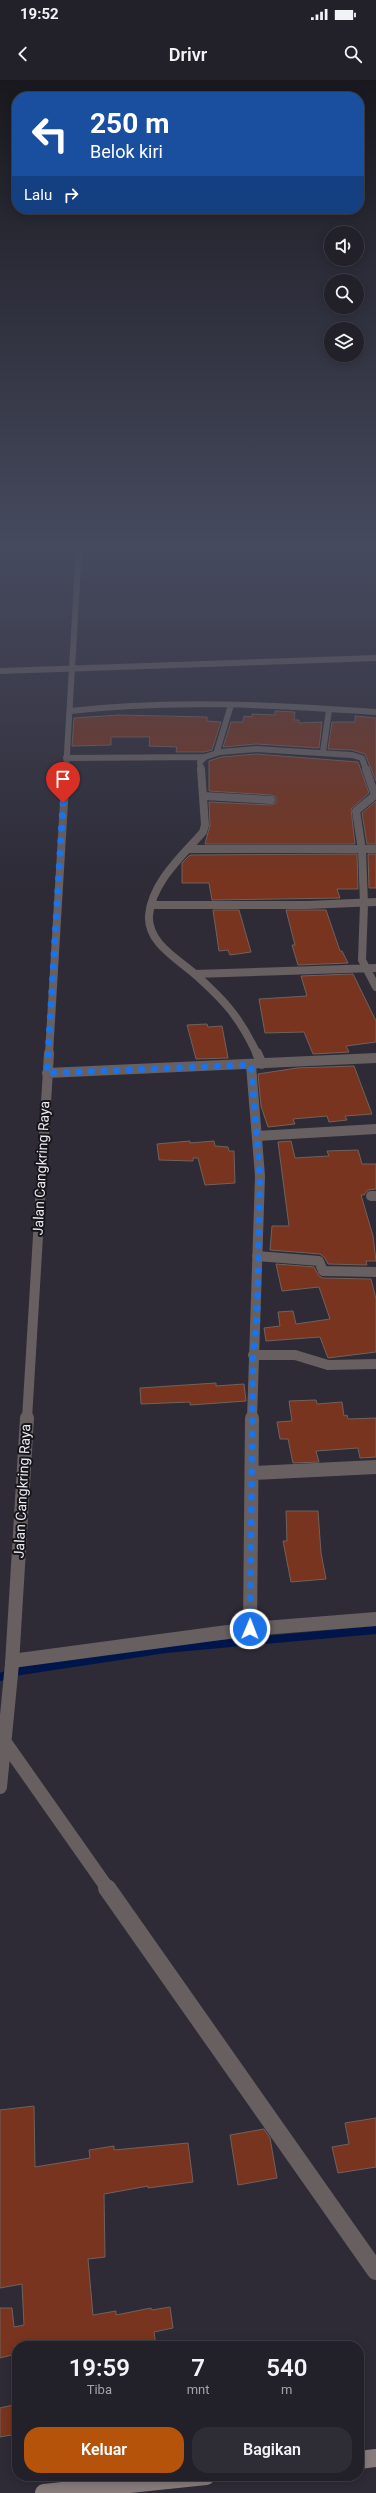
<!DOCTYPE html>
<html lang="id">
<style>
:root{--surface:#222029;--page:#2e2d35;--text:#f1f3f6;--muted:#a2a3a8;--line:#3f3e46;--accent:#b45309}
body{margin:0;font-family:Roboto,sans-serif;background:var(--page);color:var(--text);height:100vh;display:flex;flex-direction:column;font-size:15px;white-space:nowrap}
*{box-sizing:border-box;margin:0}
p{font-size:13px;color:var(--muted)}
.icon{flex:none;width:22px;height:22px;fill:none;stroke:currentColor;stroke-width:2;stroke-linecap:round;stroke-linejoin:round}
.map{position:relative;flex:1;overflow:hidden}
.drawer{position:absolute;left:12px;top:2261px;width:352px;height:140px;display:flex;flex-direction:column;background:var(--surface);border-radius:16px;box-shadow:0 2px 10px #0003,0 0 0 1px var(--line)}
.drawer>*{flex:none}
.guide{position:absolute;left:12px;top:12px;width:352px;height:122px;border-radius:16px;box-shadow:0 2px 10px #0003,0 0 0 1px var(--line);background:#1a4fa0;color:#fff;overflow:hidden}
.fabs{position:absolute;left:324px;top:146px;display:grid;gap:8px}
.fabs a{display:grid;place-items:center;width:40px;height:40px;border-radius:50%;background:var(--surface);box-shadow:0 2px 10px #0003,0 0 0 1px var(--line);font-size:20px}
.pin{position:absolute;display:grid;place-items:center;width:34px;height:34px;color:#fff;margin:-41px -17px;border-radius:50% 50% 50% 0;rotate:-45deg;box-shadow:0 0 4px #0007}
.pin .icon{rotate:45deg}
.me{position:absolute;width:44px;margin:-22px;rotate:1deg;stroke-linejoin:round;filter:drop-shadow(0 0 3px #0008)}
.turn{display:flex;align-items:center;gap:14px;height:84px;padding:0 12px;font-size:18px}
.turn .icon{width:52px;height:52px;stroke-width:2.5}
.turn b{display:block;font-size:28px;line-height:34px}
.then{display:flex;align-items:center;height:38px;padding:0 12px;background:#0003;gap:8px;font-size:15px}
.eta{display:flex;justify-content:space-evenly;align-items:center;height:68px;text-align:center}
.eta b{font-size:24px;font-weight:600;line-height:28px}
.action{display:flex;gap:8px;margin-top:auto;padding:8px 12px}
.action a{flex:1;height:46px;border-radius:16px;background:var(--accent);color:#fff;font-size:16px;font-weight:600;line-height:46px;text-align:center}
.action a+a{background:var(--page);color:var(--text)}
.status{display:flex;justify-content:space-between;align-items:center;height:28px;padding:0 20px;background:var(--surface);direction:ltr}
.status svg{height:11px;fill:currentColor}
header{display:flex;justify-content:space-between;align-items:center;height:52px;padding:0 12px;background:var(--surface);font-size:18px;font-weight:600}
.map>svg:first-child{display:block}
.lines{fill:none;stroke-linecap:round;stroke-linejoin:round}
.stream{stroke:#00164a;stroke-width:8}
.building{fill:#78341e;stroke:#71615c}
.service{stroke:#686060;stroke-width:10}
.minor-far4{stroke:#686060;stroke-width:6}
.minor-far3{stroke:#686060;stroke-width:8}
.minor-far2{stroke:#686060;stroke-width:10}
.minor-far1{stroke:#686060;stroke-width:14}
.minor{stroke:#686060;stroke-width:18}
.secondary{stroke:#887c7d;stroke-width:18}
.route{stroke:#1a73e8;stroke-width:7;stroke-dasharray:0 12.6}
.labels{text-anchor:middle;stroke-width:4;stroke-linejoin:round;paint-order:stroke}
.street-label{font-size:14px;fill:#ebe9f1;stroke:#16151a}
</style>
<div class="status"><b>19:52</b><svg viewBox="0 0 49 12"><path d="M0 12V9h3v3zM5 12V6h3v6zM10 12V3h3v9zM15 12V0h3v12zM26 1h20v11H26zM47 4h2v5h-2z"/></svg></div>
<header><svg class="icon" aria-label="back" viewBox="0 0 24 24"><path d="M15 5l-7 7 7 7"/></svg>Drivr<svg class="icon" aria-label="search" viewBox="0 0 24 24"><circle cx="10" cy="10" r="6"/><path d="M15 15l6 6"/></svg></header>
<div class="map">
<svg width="376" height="2413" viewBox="0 0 376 2413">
<rect width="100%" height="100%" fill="#2e2b37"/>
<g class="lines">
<path class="stream" d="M0 1597 14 1592 166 1569 376 1550"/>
</g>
<path class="building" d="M275 631 295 632 294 640H299V643L322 642 319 668 256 664 223 667 231 642H243L244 636 252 637V634L275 635Z
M119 635 207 637V641L221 642 212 670 204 672H176L177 667 149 666 150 657H111V665L72 666 74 638Z
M355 636 376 638V701L365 674 352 670 328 669 332 642H355Z
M256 674 358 682 369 713 351 729 355 764H205L210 745 209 722 271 725 276 723V717L271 715 209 711V681L221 677Z
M376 721V764H367L362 733Z
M357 774 358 809H337L340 818 212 820 209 803H182V783L190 775Z
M368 774H376V808H369Z
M213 830H239L251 872 230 875 228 870 219 871Z
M286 830H326L340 871H342L348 883 298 885 292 865H295Z
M353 894 376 941V962L346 966 349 972 313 974 304 952 265 953 259 919 307 916 301 896Z
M207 944 208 947 222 946 228 978 196 979 187 945Z
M354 986 372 1034 345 1036 347 1040 329 1042 327 1036 293 1039 295 1044 268 1047 261 1026 258 994 297 988Z
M190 1061V1063L214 1061 215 1066 228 1067 229 1071H234L235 1103 205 1105 198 1078H193V1081L159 1080 157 1064Z
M291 1061 295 1078 329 1076 327 1071 358 1070 362 1084H376V1109L368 1110 364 1115H361L373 1156 376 1181H366L367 1185 328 1184 325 1178 320 1174 270 1170 272 1146H289L278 1062Z
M276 1184 314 1187 319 1196 323 1198 371 1199 376 1219V1272L328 1278 320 1257 266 1261 264 1248 280 1246 278 1232 293 1231 296 1244 330 1239 319 1207 282 1211Z
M216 1303V1306L244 1304 246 1321 190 1325V1322L141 1324 140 1308Z
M316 1320 317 1324 342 1322 344 1336 347 1335 348 1339 376 1338V1377L360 1378 358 1368 316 1371 319 1382 293 1383 288 1359H280L277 1342 292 1341 289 1321Z
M286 1431H318L321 1473 326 1499 291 1502 283 1461H287Z
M34 2026 35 2087 90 2078 89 2070 114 2066V2070L188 2063 193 2102 148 2108V2106L104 2114 105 2177 88 2179 93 2235 116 2231V2235L151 2228 152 2230 170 2227 173 2248 154 2252 156 2266H15L16 2274 0 2278V2228H12L14 2247 24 2245 22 2204 0 2208V2030Z
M376 2038V2087L338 2093 332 2067 349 2064 345 2043Z
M264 2049 270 2058 277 2098 238 2105 230 2055Z
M17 2324V2354L0 2357V2328Z"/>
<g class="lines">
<path class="service" d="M371 1116H376"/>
<path class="minor-far4" d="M0 591 376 578
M70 631C172 619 274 625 376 632
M217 671 231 625
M323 672 329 630
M66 678 205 677 220 672 256 669 352 675 362 678 366 690
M66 690 79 468
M201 690 200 682 205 677"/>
<path class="minor-far3" d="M201 689 205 745 203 752C183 775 152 802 149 835 147 863 178 879 196 895 207 905 219 916 228 927 240 941 249 957 257 974
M366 689 375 715 356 731 362 770 364 824 362 880 376 907
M204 716 271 720
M188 769H376
M151 825H308L376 822
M195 894 376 888
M49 974 66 689"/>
<path class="minor-far2" d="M257 973 262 984
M251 985 260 1096 252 1339
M47 993 376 978
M257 1056 376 1049
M257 1176 319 1181 323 1191 376 1192
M253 1275H295L328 1285 376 1284
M27 1339 49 973"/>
<path class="minor-far1" d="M253 1393 376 1387
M250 1549 252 1338
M12 1581 250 1549 376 1539
M4 1661 108 1809
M0 1707 12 1584 27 1338"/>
<path class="minor" d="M107 1808 376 2191"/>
<path class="secondary" d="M359 2380 376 2378
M44 2413 206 2396"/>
</g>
<linearGradient id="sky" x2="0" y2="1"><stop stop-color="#19181e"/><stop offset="0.58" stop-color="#464a5e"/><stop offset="1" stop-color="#464a5e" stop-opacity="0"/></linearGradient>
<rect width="376" height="806" fill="url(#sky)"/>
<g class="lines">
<path class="route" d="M63 723 47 993 251 985 260 1096 257 1239 253 1275 250 1549"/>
</g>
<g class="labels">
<g class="street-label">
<text transform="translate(41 1088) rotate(-87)" y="5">Jalan Cangkring Raya</text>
<text transform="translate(22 1411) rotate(-87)" y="5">Jalan Cangkring Raya</text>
</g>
</g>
</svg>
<div class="fabs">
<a><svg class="icon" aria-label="sound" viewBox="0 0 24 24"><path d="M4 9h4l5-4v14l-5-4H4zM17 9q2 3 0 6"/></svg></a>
<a><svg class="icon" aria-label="search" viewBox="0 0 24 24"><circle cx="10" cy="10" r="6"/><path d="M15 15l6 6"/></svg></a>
<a><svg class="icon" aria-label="layers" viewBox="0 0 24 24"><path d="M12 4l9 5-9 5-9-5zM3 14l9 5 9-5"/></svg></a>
</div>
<div class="pin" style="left:63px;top:723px;background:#d93025"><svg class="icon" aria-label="arrive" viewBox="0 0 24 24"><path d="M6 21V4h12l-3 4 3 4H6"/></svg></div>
<svg class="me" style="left:250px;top:1549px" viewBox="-20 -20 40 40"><circle r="17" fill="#1a73e8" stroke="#fff" stroke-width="3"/><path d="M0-11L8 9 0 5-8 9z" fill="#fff"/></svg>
<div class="guide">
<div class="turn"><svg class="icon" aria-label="left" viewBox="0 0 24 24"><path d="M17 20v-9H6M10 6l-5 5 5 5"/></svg><div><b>250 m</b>Belok kiri</div></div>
<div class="then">Lalu<svg class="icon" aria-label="right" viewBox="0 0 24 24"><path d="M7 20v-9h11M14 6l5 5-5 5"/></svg></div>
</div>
<section class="drawer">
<div class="eta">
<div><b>19:59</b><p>Tiba</p></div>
<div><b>7</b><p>mnt</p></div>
<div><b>540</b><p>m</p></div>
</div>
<div class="action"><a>Keluar</a><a>Bagikan</a></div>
</section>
</div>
